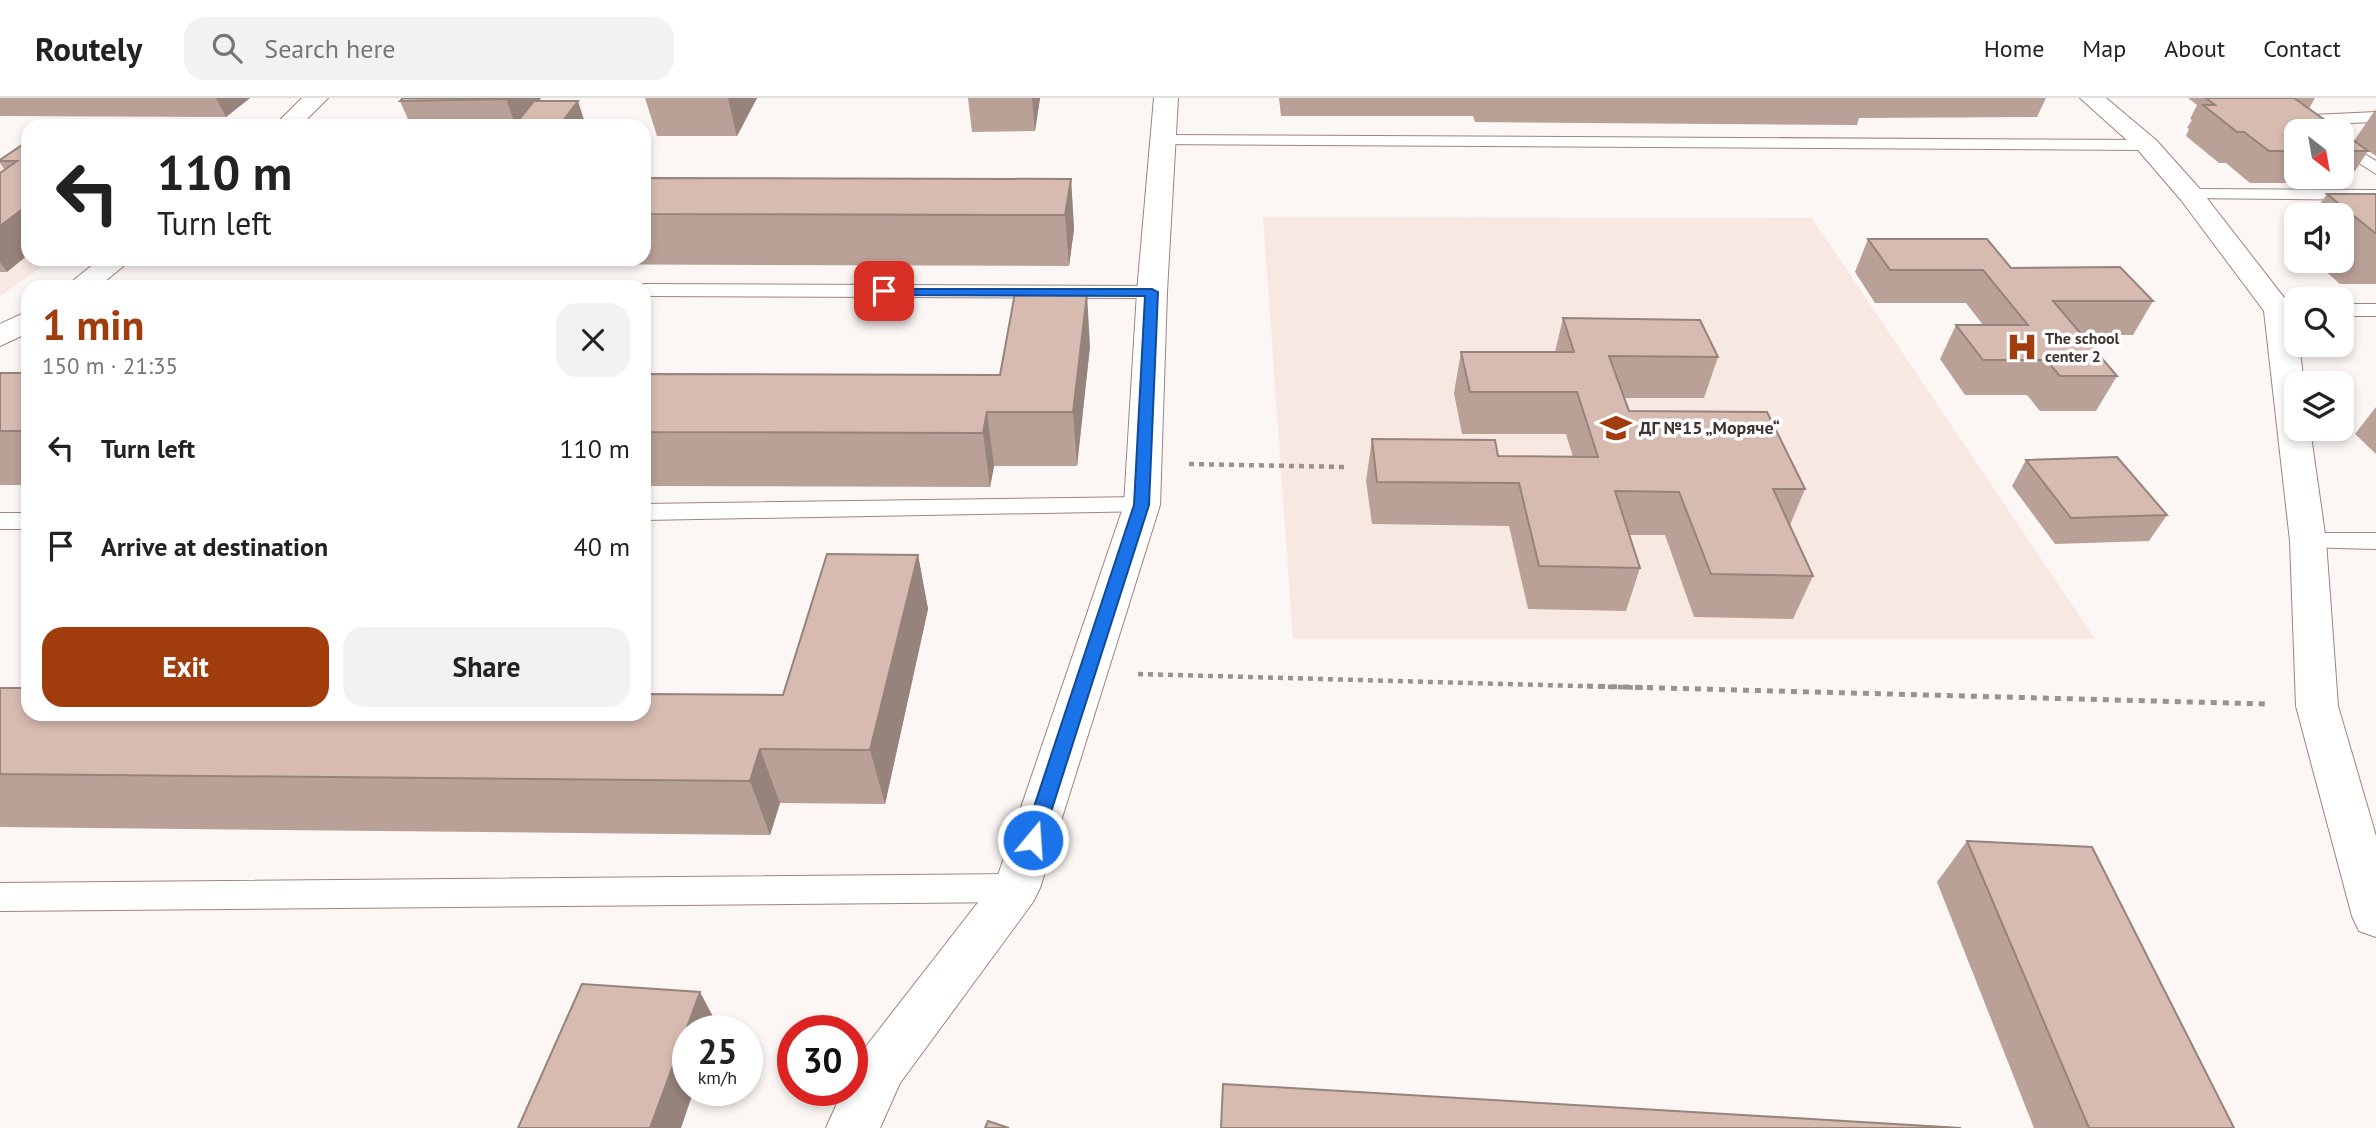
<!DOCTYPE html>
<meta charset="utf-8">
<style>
:root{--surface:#fff;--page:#f2f2f2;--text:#222;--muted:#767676;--line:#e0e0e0;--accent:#a13c0c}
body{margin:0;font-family:"PT Sans",sans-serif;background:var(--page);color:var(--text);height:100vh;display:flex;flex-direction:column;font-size:26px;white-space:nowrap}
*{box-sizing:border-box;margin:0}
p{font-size:23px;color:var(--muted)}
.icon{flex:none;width:38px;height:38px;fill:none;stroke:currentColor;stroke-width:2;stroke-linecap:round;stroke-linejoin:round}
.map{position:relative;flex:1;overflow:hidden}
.side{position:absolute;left:21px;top:182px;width:630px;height:441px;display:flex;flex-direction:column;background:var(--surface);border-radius:21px;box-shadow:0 4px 10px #0003}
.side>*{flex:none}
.top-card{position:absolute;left:21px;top:21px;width:630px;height:147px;border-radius:21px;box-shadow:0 4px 10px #0003;background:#fff;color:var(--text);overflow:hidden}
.needle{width:46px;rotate:149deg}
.buttons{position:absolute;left:2284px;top:21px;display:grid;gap:14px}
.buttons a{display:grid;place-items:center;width:70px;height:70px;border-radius:14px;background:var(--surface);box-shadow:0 4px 10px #0003;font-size:35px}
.speed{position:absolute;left:672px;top:917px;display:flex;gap:14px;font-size:35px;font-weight:700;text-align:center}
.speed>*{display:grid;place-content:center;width:91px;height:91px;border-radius:50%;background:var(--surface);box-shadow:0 4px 10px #0003;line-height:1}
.speed small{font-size:18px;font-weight:400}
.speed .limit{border:10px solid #d22;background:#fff;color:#111}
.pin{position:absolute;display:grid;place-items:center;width:60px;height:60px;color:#fff;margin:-30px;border-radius:14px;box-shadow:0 4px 10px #0006}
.me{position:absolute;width:77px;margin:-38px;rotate:18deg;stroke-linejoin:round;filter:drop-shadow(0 0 5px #0008)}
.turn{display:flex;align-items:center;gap:24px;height:147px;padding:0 21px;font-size:32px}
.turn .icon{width:91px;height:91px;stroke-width:2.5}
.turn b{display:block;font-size:49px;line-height:60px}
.round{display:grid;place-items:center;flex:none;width:74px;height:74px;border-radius:21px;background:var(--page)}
.head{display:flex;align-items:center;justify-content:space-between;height:119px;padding:0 21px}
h1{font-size:42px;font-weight:800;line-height:52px;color:var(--accent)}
.button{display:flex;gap:14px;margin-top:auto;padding:14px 21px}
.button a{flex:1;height:80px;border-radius:21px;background:var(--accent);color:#fff;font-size:28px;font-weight:800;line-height:80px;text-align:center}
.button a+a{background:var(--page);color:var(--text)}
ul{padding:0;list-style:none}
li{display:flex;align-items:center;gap:21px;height:98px;padding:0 21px}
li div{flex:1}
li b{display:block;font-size:26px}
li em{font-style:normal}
header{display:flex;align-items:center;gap:42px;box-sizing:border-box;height:98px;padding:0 35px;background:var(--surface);border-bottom:2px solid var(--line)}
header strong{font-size:33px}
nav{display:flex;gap:38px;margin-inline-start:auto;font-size:24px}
.search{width:490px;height:63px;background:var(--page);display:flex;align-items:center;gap:18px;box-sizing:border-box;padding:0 24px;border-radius:21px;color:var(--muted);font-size:26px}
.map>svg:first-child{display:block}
.built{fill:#f7e8e2}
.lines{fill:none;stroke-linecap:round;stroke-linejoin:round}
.lane-casing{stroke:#9f847b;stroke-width:2}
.street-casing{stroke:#9f847b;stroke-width:2}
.path-far1{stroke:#9b928f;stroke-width:4.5;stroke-dasharray:5 5;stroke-linecap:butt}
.path{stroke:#9b928f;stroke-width:5;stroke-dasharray:6 6;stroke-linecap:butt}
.lane{fill:#fff;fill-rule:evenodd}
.street{fill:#fff;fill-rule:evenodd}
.wall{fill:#b9a197}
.shaded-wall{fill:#96837b}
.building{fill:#d7bbb0;stroke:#96837b;stroke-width:2}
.route{fill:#1a73e8;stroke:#114b97;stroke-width:2}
.labels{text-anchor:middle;stroke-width:7;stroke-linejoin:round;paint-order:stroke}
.far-poi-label{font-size:16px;font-weight:bold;fill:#3f3430;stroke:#fff;text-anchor:start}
.poi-label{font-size:18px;font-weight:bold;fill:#3f3430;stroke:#fff;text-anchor:start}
</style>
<header>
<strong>Routely</strong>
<div class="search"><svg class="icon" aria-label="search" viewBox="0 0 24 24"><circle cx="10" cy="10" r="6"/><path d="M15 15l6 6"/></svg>Search here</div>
<nav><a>Home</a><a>Map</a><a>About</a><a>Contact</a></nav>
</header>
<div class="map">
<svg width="2376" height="1030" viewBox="0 0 2376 1030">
<rect width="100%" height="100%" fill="#fcf6f4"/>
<path class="built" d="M0 65H28V161H54L0 198Z
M1263 119 1812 120 2095 541H1293Z"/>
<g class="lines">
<defs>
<path id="lane" d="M2376 14V24L2323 26 2330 33H2311L2304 26 2307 19 2313 17Z
M1163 37 2147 42 2155 47 2147 52 1157 46 1155 42Z
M2342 42 2376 63V76L2342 54Z
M2190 91 2376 92V102L2184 100 2181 96 2184 92Z
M644 186 1152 188 1162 194 1152 200 644 198V189H636Z
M2342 206H2376V218H2342Z
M1142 399 1151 401 1154 407 1151 413 644 422V406Z
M0 415H28V431H0Z
M2308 435H2376V451L2299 449 2296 443 2299 437Z
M1017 776 1028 780 1033 790 1028 800 1017 804 0 813V785Z"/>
<path id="street" d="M302 0H328L300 28H274Z
M1154 0H1178L1167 194 1160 407 1040 790 1033 804 900 985 880 1030H826L843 992H852V974L864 951 997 780 1124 407 1137 194Z
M2080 0H2106L2156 42 2199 90 2289 206 2294 212 2296 247H2299L2304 285H2296V331H2310L2326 443 2338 608 2376 738V839L2359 833 2352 818 2296 608 2290 443 2264 213 2181 102 2138 52Z
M100 161H132L98 189H65Z
M28 213V235L0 248V226Z"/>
</defs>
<use href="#lane" class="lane-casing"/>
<use href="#street" class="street-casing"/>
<path class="path-far1" d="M1189 366 1345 369
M1138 576 1653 590"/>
<path class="path" d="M1587 588 2267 606"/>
<use href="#lane" class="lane"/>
<use href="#street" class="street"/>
</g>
<path class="wall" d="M0 0H250L226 19 0 18Z
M541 0 539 3 585 25 583 28H411L400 3Z
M645 0H757L737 38H657Z
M968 0H1040L1035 33 972 34Z
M1279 0H2046L2037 19 1859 20 1857 27 1475 24 1473 18H1281Z
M2188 0H2315L2296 33V79H2342V34L2368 53 2347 85H2250L2226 65H2219L2186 38 2189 31 2187 30 2192 22 2190 21 2197 7Z
M2375 12H2376V58L2354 43Z
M25 45 7 174H0V75L5 72 0 65V62Z
M644 80 1071 81 1074 131 1069 168 176 165 174 161H644Z
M2327 96H2376V186H2340L2314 163H2342V117H2312Z
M1868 141 2011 170 2153 203 2133 237H2082L2117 278 2096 313H2040L2027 297H1965L1940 261 1956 227H1983L1966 205H1875L1855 174Z
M1563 220 1718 259 1704 300H1625L1629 313 1805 391 1790 427 1813 478 1793 521 1694 519 1665 437H1629L1640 470 1626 513 1528 511 1509 428 1372 426 1366 383 1372 341 1498 358 1573 359 1566 336H1462L1454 295 1461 254H1555Z
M1090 248 1077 368H994L990 389 644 388V276L1000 277Z
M0 275H28V387H0Z
M2376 309V356L2355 336Z
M2026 362 2167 417 2149 443 2055 446 2012 388Z
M918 457 928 511 885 706 780 705 770 737 0 729V590L783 597Z
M1967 743 2234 1030H2034L1937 784Z"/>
<path class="shaded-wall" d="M216 0H250L226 19Z
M507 0H541L521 28H516L506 1Z
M728 0H757L737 38Z
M1032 0H1040L1035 33Z
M578 3 585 25 583 28H559Z
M1071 81 1074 131 1069 168 1065 117Z
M28 107V157L7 174 0 164V128Z
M1087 196 1090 248 1077 368 1073 314Z
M987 314 994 368 990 389 983 335Z
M918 457 928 511 885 706 870 652Z
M760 651 780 705 770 737 750 683Z
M700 894 717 926 715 933H688V992H694L681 1030H650Z"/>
<path class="building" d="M403 0H507L506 1 400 3Z
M2206 0H2294L2340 33H2296V53H2269L2244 34H2237L2203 7H2215Z
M534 3H578L559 28H514Z
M445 27H510L509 28H444Z
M2342 34 2368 53H2342Z
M25 45H28V107L0 128V75L17 63H0V62Z
M644 80 1071 81 1065 117 644 116Z
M2327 96H2376V135H2375Z
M1868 141H1987L2011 170 2120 169 2153 203H2053L2117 278H2060L2046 262H1983L1956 227H2028L1983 172H1890Z
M1015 195 1087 196 1073 314H987L983 335 644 334V276L1000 277Z
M1563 220 1700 222 1718 259 1609 258 1629 313 1767 314 1805 391H1773L1813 478 1711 476 1679 394 1615 393 1640 470 1539 468 1519 385 1377 384 1372 341 1495 342 1498 358 1598 359 1577 294H1470L1461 254H1574Z
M0 275H28V333H0Z
M2117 359 2167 417 2071 420 2026 362Z
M827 456 918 457 870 652 760 651 750 683 0 676V590H28V616H644V596L783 597Z
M1967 743 2092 749 2234 1030H2089Z
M582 886 700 894 650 1030H518Z
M1223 986 1961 1030H1221Z
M988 1023 1009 1030H985Z"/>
<path class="route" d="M880 191H1152L1158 194 1149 407 1042 742 1039 747H1026L1023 742 1134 407 1145 198 884 197 878 193Z"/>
<defs>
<symbol id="hospital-bare" viewBox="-9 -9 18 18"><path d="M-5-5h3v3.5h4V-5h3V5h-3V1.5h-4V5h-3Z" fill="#a13c0c" stroke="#fff" stroke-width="2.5" paint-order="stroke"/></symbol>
<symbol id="school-bare" viewBox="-9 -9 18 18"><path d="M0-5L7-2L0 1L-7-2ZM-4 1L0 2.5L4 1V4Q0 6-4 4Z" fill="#a13c0c" stroke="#fff" stroke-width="2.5" paint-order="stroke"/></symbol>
</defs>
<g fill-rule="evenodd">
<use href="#hospital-bare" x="2000" y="227" width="44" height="44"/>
<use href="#school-bare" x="1594" y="308" width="44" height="44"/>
</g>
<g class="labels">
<g class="far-poi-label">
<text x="2045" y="246">The school<tspan x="2045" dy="18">center 2</tspan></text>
</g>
<g class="poi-label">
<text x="1639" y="336">ДГ №15 „Моряче“</text>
</g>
</g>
</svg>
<div class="buttons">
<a><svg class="needle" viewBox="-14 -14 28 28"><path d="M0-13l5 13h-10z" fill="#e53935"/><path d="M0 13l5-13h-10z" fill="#767676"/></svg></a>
<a><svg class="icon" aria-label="sound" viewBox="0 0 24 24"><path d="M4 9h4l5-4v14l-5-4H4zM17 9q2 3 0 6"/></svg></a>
<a><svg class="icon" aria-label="search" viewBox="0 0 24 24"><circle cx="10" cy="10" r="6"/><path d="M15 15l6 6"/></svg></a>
<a><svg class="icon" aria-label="layers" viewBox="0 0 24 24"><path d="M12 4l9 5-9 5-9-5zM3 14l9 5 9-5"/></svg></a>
</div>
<div class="speed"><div>25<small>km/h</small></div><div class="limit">30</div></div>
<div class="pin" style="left:884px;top:193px;background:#d93025"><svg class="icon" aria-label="arrive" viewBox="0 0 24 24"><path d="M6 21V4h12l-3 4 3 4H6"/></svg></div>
<svg class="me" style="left:1033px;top:742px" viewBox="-20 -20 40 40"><circle r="17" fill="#1a73e8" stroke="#fff" stroke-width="3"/><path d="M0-11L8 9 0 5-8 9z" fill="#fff"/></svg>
<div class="top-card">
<div class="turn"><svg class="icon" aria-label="left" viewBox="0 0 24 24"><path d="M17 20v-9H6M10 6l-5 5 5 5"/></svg><div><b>110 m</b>Turn left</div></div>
</div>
<section class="side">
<div class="head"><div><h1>1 min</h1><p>150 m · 21:35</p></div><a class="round"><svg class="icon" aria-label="close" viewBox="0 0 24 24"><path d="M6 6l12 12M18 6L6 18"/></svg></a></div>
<ul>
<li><svg class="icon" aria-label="left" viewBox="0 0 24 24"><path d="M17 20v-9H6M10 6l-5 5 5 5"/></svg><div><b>Turn left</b></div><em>110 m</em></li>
<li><svg class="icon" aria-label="arrive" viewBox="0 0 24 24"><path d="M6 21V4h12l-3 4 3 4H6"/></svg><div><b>Arrive at destination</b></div><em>40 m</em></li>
</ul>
<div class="button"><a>Exit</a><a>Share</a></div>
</section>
</div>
